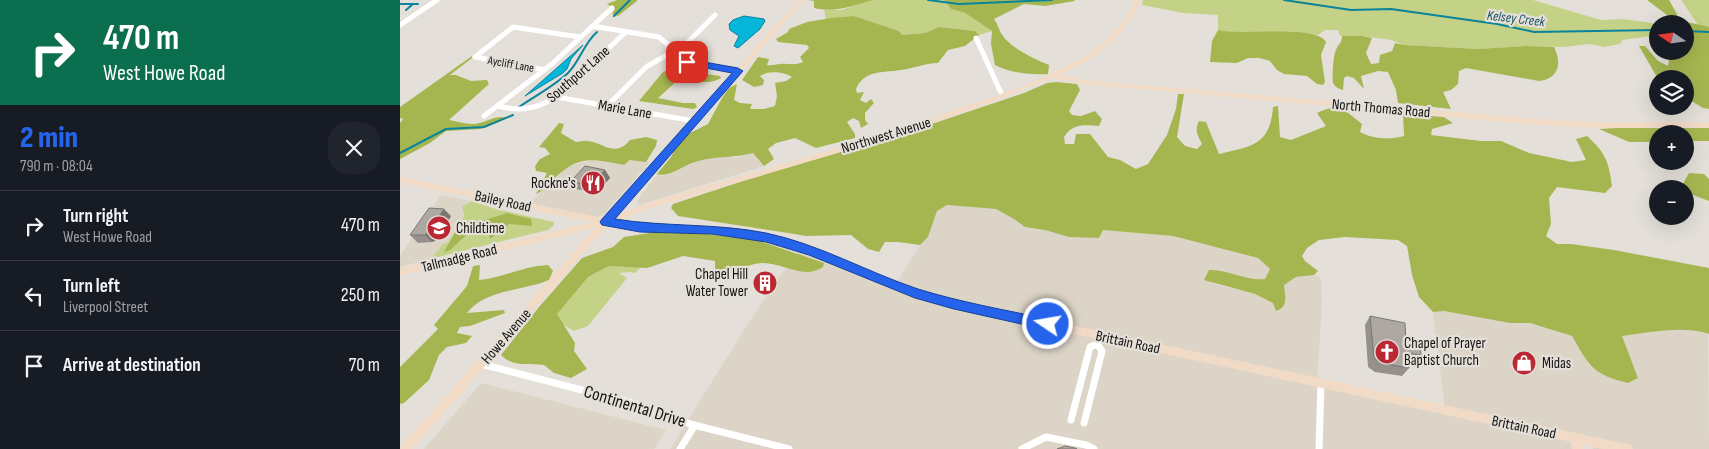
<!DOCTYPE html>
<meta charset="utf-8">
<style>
:root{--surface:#171b24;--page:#20242c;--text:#f1f3f6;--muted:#9ea1a6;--line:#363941;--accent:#2563eb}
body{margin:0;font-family:"Sofia Sans Condensed",sans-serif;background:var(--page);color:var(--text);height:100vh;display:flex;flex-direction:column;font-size:19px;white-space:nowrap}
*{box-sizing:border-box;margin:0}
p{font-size:16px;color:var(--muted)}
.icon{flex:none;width:28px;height:28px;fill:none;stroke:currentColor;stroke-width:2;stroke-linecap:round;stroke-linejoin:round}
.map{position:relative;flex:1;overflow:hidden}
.side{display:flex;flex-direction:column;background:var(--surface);width:400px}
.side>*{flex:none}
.guide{background:#0b6e4f;color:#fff;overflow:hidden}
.needle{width:32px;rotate:283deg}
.buttons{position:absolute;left:1249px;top:15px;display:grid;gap:10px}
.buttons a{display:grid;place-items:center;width:45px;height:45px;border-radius:50%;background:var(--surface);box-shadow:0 5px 20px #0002;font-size:25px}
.pin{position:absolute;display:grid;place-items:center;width:42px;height:42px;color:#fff;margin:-21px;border-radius:10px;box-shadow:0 2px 8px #0006}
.me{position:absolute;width:55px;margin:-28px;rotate:282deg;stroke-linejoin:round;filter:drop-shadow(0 0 4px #0008)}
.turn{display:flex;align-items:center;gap:18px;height:105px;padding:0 20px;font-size:22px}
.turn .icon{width:65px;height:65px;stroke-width:2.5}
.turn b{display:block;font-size:35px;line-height:42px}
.round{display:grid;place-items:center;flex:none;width:52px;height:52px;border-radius:20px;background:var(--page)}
.overview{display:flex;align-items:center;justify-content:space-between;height:85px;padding:0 20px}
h1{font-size:30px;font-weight:800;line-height:38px;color:var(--accent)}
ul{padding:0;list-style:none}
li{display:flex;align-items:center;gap:15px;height:70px;padding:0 20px;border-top:1px solid var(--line)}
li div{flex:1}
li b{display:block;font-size:19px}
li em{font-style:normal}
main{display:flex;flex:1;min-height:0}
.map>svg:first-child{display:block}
.built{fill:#dcd4c6}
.green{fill:#c4d287}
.forest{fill:#a5b651}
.water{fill:#05b6d8;stroke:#09849c}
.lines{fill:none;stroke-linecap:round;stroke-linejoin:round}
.stream{stroke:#09849c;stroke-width:2}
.street-far1{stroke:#fff;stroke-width:5}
.street{stroke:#fff;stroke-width:7}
.secondary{fill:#f1dbc7;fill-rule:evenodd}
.wall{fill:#96908c}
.shaded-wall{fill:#7a7672}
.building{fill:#aea8a3;stroke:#7a7672}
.route{fill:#2563eb;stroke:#184099}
.labels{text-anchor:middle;stroke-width:4.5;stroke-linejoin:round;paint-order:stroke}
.far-street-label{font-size:12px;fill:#13110f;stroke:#e4e0d9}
.far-water-label{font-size:14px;font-style:italic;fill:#16515f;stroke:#e4e0d9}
.street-label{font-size:15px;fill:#13110f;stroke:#e4e0d9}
.poi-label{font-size:15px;fill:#13110f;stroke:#e4e0d9;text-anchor:start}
.near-street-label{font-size:18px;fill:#13110f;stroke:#e4e0d9}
</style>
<main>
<section class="side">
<div class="guide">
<div class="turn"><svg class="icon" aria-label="right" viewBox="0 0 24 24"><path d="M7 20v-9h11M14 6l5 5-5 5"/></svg><div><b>470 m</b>West Howe Road</div></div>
</div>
<div class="overview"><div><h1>2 min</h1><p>790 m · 08:04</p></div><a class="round"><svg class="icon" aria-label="close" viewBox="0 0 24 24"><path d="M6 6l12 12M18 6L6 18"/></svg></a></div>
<ul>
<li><svg class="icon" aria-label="right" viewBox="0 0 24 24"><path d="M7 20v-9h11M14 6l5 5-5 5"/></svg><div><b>Turn right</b><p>West Howe Road</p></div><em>470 m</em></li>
<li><svg class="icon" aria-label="left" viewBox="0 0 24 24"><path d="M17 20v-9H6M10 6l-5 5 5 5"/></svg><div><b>Turn left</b><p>Liverpool Street</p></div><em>250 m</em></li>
<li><svg class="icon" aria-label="arrive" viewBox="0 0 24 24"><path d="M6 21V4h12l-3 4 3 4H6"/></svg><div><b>Arrive at destination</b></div><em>70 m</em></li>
</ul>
</section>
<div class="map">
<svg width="1309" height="449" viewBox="0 0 1309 449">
<rect width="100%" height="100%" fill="#e4e0d9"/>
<path class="built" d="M353 153 364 166 239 205 237 201 257 174 262 176 270 174 278 168 307 158 321 156 335 158Z
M233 159 250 162 204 214 196 218 129 204 168 166 193 160 224 165Z
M41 195 71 201 64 205 63 219 48 242 43 244 33 256 34 258 0 267V256Z
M547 205 596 209 614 219 625 227 645 230 669 237 700 233 703 230 773 236 858 258 870 269 865 279 856 280 836 276 821 269 815 284 855 294 874 303H886L883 285 896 277 914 275 921 278 922 304 917 382 1045 410 1033 312 1044 311 1110 323H1130L1172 336 1190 366 1228 383 1238 378 1221 336 1269 330H1287L1308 334 1309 449H1193L1191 442 1176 438 1178 449H270L347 325 384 270 403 248 495 285 520 245 528 237 537 211Z
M81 383 266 430 254 449H24Z"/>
<path class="green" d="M473 0H544L551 9 565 13 592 31 579 35 575 31 539 27 525 33 502 35 499 31 454 16 426 19 424 10H441Z
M743 0H1133L1201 20 1223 19 1259 24 1257 35 1223 40 1220 44 1204 47 1190 44 1163 47 1127 46 1078 49 1005 45 991 40 963 36H940L938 30H925L918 35 887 32H823L818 30V15L783 13 742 5Z
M1281 0H1309V27L1298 25Z
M71 201 96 209 154 222V225L148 230 34 258 33 256 43 244 48 242 63 219 64 215 62 207Z
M209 266 241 267 235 273 230 272 219 273 227 278 188 326 174 331 150 317 151 314 188 277Z"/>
<path class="forest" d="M217 0H237V1L218 16 212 14 215 9 207 4Z
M408 0H473C453 6 435 13 414 8V1Z
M544 0H674L675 1 645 6 624 4 594 19C598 24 599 31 603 36 611 48 636 60 649 65L648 74C631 75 610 73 595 65L591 44 592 31 565 13 551 9Z
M1247 0H1269L1277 14 1278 20 1309 27V109L1303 108 1285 97V79H1258L1239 46H1245L1258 61 1268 66 1269 60 1263 51H1285V24H1265L1271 18Z
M454 16 499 31 502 35 525 33 539 27 575 31 579 35 565 46 548 50 538 63C524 63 513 69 500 70 482 73 464 70 456 89L457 93 464 92 460 100 466 103 471 99 474 103 465 113V120L468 124 461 128 459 121 453 118 447 122 455 134V138L416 148 395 138 376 143 368 149 374 159 364 166 353 153C330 159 315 155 292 163 281 167 268 178 257 174L271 157 279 142 288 134 308 124 322 98 329 88 337 84 334 100 340 103 352 104 350 109H364L375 106 377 96 375 83 386 81 392 77C384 72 369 70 360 76L364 80 363 85 354 87 342 80 358 57 369 59 367 65C372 66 375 64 380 64 389 63 394 66 403 62L400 57 409 48 407 45 378 42 376 39 388 32 389 29 407 22 431 18Z
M818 30C838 36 917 24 926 42L921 55 925 82 923 85 917 84 907 76 884 74 877 70 870 61 859 58H848L837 63 810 62 812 41Z
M942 36H963L972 38 966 53 971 64 979 63 980 55 992 51 995 43 1005 45 1078 49 1127 46 1154 47C1162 63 1159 79 1139 81L1066 68 1059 71 1058 84 1051 90 1043 92 1051 109 998 103 996 90 988 72 978 71 961 76 964 89 954 78 947 76 944 78 943 90C939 89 935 87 933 83 932 78 933 55 936 50 938 44 942 44 942 36Z
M72 56V58L50 75H56L71 81 87 80 89 84 49 120C56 121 65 124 73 124 85 124 95 114 108 118L81 129 46 131 30 143 0 159V123L3 119 0 118V107Z
M267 70H280L320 76 321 78C310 86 291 79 278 80L258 98 283 103H295L297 107 293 109 239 101 262 73Z
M656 82 677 84 680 90 669 111 672 115 681 116 695 111 702 119 699 126C684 125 673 123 664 137L665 144H674L676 134H690L708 157 720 160 736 169 748 164 767 135 776 109 778 94H784L777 137 785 146 797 149 802 144C798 136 794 130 799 121L806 122 819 154C851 146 870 146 873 107L878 106 880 137 891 140 926 126 917 113C941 102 944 110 962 124L960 132C973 139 990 140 1004 136L1003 114 1044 117 1053 123 1032 129 1031 135 1081 141H1101L1129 153 1172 162 1186 160 1176 139 1187 136C1205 152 1209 162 1212 186L1205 193 1157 187 1149 198 1151 224 1146 236 1157 244H1171L1214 250 1309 268V334C1281 325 1250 333 1222 336L1238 378 1228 383C1192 374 1190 367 1172 336L1130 323H1110L1044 311 1033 312 1019 297 1012 275 1007 246 998 240 945 237 919 240 907 248 902 256 905 261 918 271 914 275 896 277 884 285C885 296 889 307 876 311L873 303 855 294 804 280 809 270C829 269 844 281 865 279L870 269 858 258 773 236 703 230 699 238 669 237 645 230 625 227 614 219 596 209 547 205 537 211 528 237 520 245 498 242H485L479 252 468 249 451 235 406 236 388 233 278 216 271 208 273 204 343 181 511 131 624 93 647 83Z
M159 123 164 124 161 133 176 142C179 142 184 140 188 141 204 143 215 158 230 140L246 137 257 140 256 146 246 162 230 160 224 165C195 160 180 154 156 177 150 183 144 191 136 194L147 173 136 171 135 166 140 159 150 154 145 148 139 147Z
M1217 128H1309V141H1285V134H1258L1257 142H1229L1199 129Z
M1289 173 1304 174 1309 179V201L1285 192V189H1280Z
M107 213 131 219 132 226 109 224 90 239 88 230 73 229 50 250 44 252 61 222 73 224Z
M256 232 302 233 360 241 424 263 423 267C403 280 384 263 363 263 343 263 332 279 315 278V261L283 256 247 268 209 266 188 277 157 314 175 343 174 351 187 369 171 378 154 373 144 365C128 363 114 368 101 355L139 307 182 258 213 247 224 237Z
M80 265 79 280C103 278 123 266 148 265L153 271 149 280C124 291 85 289 67 313L104 310 105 313 70 326 60 327 57 333 72 336 66 343 47 347 39 355 29 380 4 403 0 404V367L38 329 34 325 67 286 73 266Z"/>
<path class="water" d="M344 16 364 19 365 21 360 29 338 48 334 46 339 36 330 30 329 24 333 20Z
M183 45 171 59 167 69 163 73 125 96Z"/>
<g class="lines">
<path class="stream" d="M528 0 559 4 652 0
M884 0 951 10 991 9 1097 24 1134 32 1258 30
M0 4H18
M6 10 13 4
M214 16 230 0
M1285 31 1309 32
M119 107C135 96 154 86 168 73 180 61 184 43 197 32
M0 153 46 129 84 127 113 115"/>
<path class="street-far1" d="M0 25 37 0
M192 26 259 37 287 61 301 66 338 71
M576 38 602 95
M274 50 286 44 315 15
M145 70 75 57 113 27 180 37
M156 97 294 121
M98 106C121 112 136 109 156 97L226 32
M207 106 246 67 274 51
M84 116 153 63 212 8"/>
<path class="street" d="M81 364 232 403 290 424 389 449
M671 420 690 347 697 344 702 351 684 423
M280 449 295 425
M622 449 646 437 686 445 694 449
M919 449 921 383"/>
<path class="secondary" d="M398 0H404L218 214 242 205C348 173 456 145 560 108 605 92 652 78 692 51 711 38 726 21 735 0H741C726 36 695 58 661 75L683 80 1138 119 1199 122H1309V128H1199L1138 125 683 84 662 80 655 77 582 106 498 135 245 210 218 221 312 227 366 235 415 249 507 286 554 300 1227 444 1231 445 1233 449H1203L1182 445 1184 449H1172L1171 442 554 308 502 292 410 254 366 241 312 233 222 228 208 225 13 449H0L2 445 195 228 0 276V268L192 222 0 183V177L204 218Z"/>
</g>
<path class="wall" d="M205 170 210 178 196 193 176 189 171 181Z
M51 216 36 240 32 242 18 243 10 235Z
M368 273 372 282 371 286 364 289 358 287 355 282Z
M970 316 1006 342 1021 355 1014 364 1008 363 1009 368 1002 376 975 372 968 367 965 325Z"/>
<path class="shaded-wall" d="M205 170 210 178 196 193 190 186Z
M44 209 51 216 36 240 32 242 25 235Z
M370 277 372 282 371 286 364 289 361 284Z"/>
<path class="building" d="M185 166 205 170 190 186 171 181Z
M29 208 44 209 28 232 25 235H10Z
M363 272 368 273 370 277 368 281 361 284 355 282 356 276Z
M970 316 1005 323 1006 342 1020 344 1021 355 1008 353 1009 368 981 363 974 358Z
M665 446 675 448 677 449H657Z"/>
<path class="route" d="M287 59 338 68 343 71 215 219C265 227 316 223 366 233 419 244 467 272 518 289 560 302 605 310 648 319L652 321 654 324 652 328 648 330 554 309 515 298 409 255 366 242 312 234 240 232 202 225 200 222 202 219 332 73 284 64 282 62Z"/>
<defs>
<symbol id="restaurant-disc" viewBox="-11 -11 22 22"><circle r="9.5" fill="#ba2933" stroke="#e4e0d9"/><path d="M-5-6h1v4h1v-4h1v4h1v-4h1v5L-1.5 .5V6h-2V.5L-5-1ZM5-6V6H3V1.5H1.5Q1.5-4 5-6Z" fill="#fff"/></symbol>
<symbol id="school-disc" viewBox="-11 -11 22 22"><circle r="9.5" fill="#ba2933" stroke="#e4e0d9"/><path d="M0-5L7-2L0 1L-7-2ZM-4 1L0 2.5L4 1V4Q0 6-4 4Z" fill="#fff"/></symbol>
<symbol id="building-disc" viewBox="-11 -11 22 22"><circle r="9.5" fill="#ba2933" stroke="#e4e0d9"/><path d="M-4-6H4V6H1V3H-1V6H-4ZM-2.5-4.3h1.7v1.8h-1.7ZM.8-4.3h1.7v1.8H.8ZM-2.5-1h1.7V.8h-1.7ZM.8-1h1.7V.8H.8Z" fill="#fff"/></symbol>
<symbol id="church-disc" viewBox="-11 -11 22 22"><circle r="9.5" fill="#ba2933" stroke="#e4e0d9"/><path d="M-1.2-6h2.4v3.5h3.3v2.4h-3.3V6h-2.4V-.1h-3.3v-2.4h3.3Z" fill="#fff"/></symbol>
<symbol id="shop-disc" viewBox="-11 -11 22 22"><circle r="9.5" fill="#ba2933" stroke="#e4e0d9"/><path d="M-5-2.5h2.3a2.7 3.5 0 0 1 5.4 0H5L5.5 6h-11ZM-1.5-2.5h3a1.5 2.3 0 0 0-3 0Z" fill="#fff"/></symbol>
</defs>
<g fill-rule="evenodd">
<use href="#restaurant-disc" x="179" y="169" width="28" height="28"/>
<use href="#school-disc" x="25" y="214" width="28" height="28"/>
<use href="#building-disc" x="351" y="269" width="28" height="28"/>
<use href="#church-disc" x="973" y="338" width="28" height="28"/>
<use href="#shop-disc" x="1110" y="349" width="28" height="28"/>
</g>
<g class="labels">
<g class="far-street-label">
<text transform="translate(111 64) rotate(10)" y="4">Aycliff Lane</text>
</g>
<g class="far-water-label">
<text transform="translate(1116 18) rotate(7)" y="5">Kelsey Creek</text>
</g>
<g class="street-label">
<text transform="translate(178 74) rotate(-41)" y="5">Southport Lane</text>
<text transform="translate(981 108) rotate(5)" y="5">North Thomas Road</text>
<text transform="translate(225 109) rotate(10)" y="5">Marie Lane</text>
<text transform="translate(486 135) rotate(-17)" y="5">Northwest Avenue</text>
<text transform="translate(103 201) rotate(12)" y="5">Bailey Road</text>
<text transform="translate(59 258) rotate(-14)" y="5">Tallmadge Road</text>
<text transform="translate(106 336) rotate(-49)" y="5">Howe Avenue</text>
<text transform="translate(728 342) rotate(12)" y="5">Brittain Road</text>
<text transform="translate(1124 427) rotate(12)" y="5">Brittain Road</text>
</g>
<g class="poi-label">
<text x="176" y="188" text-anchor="end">Rockne's</text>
<text x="56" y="233">Childtime</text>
<text x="348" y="279" text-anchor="end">Chapel Hill<tspan x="348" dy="17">Water Tower</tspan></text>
<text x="1004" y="348">Chapel of Prayer<tspan x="1004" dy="17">Baptist Church</tspan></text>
<text x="1142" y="368">Midas</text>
</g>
<g class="near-street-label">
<text transform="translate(235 406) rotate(17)" y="6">Continental Drive</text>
</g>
</g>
</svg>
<div class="buttons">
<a><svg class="needle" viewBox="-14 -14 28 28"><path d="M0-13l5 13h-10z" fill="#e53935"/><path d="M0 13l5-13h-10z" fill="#9ea1a6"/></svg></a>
<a><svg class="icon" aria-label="layers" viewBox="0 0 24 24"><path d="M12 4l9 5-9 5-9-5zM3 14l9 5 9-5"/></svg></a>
<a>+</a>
<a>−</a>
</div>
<div class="pin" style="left:287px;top:62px;background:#d93025"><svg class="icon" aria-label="arrive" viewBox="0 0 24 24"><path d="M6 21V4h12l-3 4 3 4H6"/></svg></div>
<svg class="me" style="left:648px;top:324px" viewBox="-20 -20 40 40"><circle r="17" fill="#2563eb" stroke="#fff" stroke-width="3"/><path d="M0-11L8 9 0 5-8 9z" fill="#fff"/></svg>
</div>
</main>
